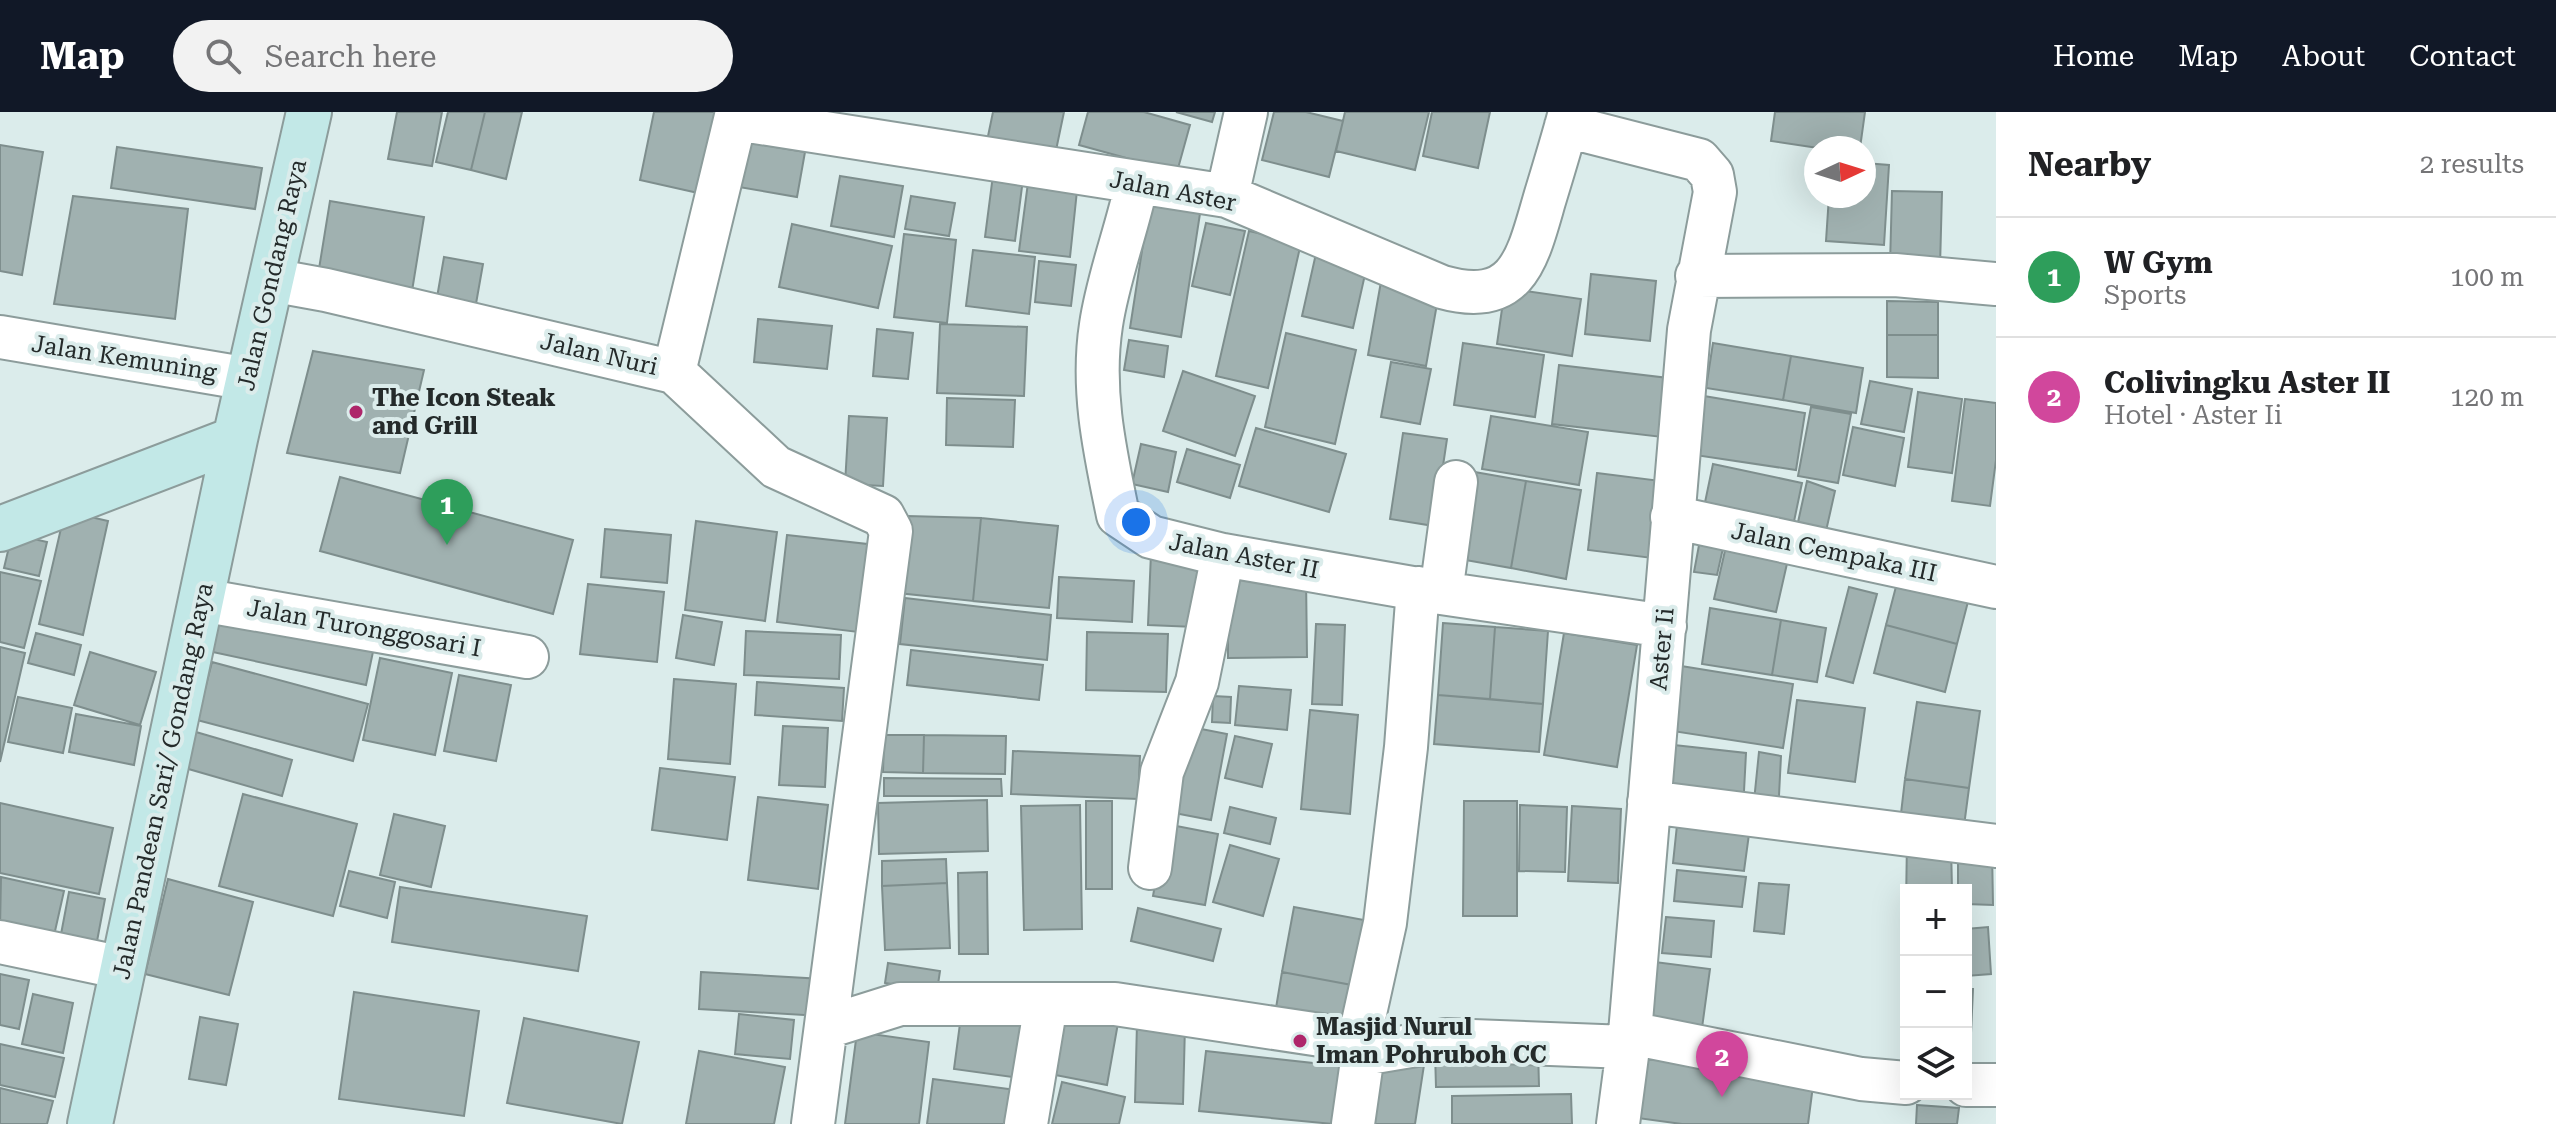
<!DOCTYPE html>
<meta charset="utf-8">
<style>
body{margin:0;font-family:"Roboto Serif",serif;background:#f2f2f2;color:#202124}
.controls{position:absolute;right:24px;bottom:24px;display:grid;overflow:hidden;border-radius:0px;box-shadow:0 8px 32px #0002}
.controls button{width:72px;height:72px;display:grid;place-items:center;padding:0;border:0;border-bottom:2px solid #e0e0e0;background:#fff;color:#202124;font:40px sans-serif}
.compass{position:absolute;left:1804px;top:24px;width:72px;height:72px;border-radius:50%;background:#fff;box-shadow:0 8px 32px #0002;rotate:86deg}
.you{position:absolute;left:1136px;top:410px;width:28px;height:28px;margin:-20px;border:6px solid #fff;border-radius:50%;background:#1a73e8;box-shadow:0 0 0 12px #1a73e833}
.badge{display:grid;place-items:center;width:52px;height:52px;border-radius:50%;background:#111827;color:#fff;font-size:26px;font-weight:700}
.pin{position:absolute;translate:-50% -66px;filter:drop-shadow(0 2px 4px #0008)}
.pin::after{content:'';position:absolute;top:42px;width:28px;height:24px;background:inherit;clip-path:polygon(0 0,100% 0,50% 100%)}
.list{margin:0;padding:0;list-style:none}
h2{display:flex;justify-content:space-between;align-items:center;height:104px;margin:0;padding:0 32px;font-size:34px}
h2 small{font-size:26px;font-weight:400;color:#757577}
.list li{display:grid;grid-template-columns:52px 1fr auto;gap:24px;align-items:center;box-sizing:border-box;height:120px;padding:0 32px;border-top:2px solid #e0e0e0}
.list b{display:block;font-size:30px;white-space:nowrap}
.list p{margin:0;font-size:26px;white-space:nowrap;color:#757577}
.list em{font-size:26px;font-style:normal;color:#757577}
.icon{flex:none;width:44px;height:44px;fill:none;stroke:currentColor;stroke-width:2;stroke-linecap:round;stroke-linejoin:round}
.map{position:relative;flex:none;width:1996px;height:1012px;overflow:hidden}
header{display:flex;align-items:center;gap:48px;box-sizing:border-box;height:112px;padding:0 40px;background:#111827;color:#fff}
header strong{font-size:38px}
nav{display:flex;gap:44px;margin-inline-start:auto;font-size:28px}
.search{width:560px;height:72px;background:#f2f2f2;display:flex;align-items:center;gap:20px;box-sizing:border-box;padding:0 28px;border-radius:44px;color:#757577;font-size:30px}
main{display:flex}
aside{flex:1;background:#fff}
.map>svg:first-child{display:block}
</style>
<header>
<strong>Map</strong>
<div class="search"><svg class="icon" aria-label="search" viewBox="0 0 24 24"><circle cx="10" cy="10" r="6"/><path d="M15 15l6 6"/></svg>Search here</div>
<nav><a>Home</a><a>Map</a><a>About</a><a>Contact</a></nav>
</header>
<main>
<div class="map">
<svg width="1996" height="1012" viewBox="0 0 1996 1012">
<rect width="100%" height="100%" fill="#dbeceb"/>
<path fill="#a0b1b0" stroke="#7e8e8d" stroke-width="2" d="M397 0H442L432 54 388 47Z
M448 0H485L471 58 436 50Z
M485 0H522L506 67 471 58Z
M654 0H724L707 83 640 68Z
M993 0H1064L1055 43 987 29Z
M1088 0H1144L1190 13 1177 60 1079 33Z
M1176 0H1215L1212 10Z
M1274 0H1306L1343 9 1329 65 1262 48Z
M1345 0H1429L1415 58 1336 39Z
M1432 0H1490L1478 56 1423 44Z
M1775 0H1865L1860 36H1818L1771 29Z
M740 29 805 40 797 85 733 74Z
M0 33 43 40 22 163 0 159Z
M117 35 262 56 255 97 111 76Z
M1864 51 1889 53 1884 133 1826 129 1829 84H1864Z
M993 63 1023 67 1015 129 985 125Z
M1029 63 1078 69 1070 145 1019 139Z
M840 64 903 74 894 125 831 114Z
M1892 79 1942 80 1940 155 1890 153Z
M73 84 188 97 175 207 54 192Z
M911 84 955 91 949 124 905 117Z
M1150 87 1201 95 1181 225 1130 216Z
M330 89 424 105 412 179 318 163Z
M1206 111 1245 119 1230 183 1192 174Z
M792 112 892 134 878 196 779 175Z
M1249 119 1301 131 1268 276 1216 264Z
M904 122 956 128 947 211 894 205Z
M1317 137 1368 149 1353 216 1302 204Z
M973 138 1035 145 1029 202 966 194Z
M444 145 483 152 474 203 435 197Z
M1039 149 1076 153 1071 194 1035 190Z
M1591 162 1656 169 1650 229 1585 222Z
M1382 164 1440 175 1426 254 1368 243Z
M1505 176 1581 187 1572 244 1497 232Z
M1887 189 1938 190V223H1887Z
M758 207 832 214 827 257 754 250Z
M940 212 1027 215 1024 284 937 281Z
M877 217 913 221 908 267 873 264Z
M1286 221 1356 238 1335 332 1265 315Z
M1887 223H1938V266L1887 265Z
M1129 228 1168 234 1164 265 1124 258Z
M1463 231 1544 243 1535 305 1454 293Z
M1713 231 1791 244 1783 288 1706 276Z
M313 239 424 258 400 361 287 341Z
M1791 244 1863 256 1856 301 1783 288Z
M1391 250 1431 257 1420 312 1381 305Z
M1559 253 1668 266 1662 325 1552 312Z
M1183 259 1255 284 1235 344 1163 319Z
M1870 269 1912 277 1904 320 1861 312Z
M1918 280 1962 287 1952 361 1908 355Z
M1704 284 1805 301 1796 358 1695 343Z
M947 286 1015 288 1013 335 946 333Z
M1965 287 1996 291V348L1990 394 1952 389Z
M1811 295 1851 302 1838 371 1798 364Z
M849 304 887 306 883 374 845 372Z
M1491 304 1588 320 1579 373 1482 357Z
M1853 315 1904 326 1895 374 1843 363Z
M1256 316 1346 342 1329 400 1239 374Z
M1403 321 1447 327 1434 414 1390 407Z
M1141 332 1176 340 1168 380 1132 372Z
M1187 337 1240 353 1230 386 1177 370Z
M1713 352 1802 371 1792 419 1703 400Z
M1469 359 1526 369 1511 456 1454 446Z
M1597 361 1661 369 1652 446 1588 438Z
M340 365 573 428 553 502 320 439Z
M1526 369 1581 378 1566 467 1511 456Z
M1807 369 1835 379 1824 428 1795 424Z
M65 399 108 409 83 523 39 512Z
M907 404 981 406 973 489 898 481Z
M981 406 1058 414 1049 496 973 489Z
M696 409 777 420 765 509 685 498Z
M605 417 671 423 667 471 601 465Z
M1702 417 1726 423 1717 463 1694 460Z
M1729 421 1791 434 1776 500 1714 487Z
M12 422 47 430 39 464 4 456Z
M787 423 885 434 874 522 777 510Z
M1151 441 1198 443 1195 515 1148 513Z
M0 460 41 469 24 536 0 530Z
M1899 463 1970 482 1957 532 1886 513Z
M1228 464H1306L1307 545 1228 546Z
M1059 465 1134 469 1132 510 1057 506Z
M588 472 664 480 657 550 580 542Z
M1849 475 1877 482 1853 571 1826 564Z
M905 486 1051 503 1047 548 900 532Z
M1710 496 1781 508 1772 563 1702 552Z
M216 500 374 535 366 573 208 539Z
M683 503 722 510 714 553 676 546Z
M1781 508 1826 516 1817 570 1772 563Z
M1443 511 1495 515 1490 587 1438 583Z
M1316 512 1345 513 1342 593 1312 592Z
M1886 513 1957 532 1945 580 1874 561Z
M1495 515 1548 519 1543 592 1490 587Z
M746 519 841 523 839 567 744 563Z
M1087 520 1168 522 1166 580 1086 578Z
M36 521 81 533 74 563 28 551Z
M1564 521 1637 533 1617 655 1544 643Z
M0 535 25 541 0 650Z
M911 538 1043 553 1039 588 907 573Z
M90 540 156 560 140 613 74 593Z
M380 546 452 561 435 643 363 628Z
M212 550 368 592 353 649 197 608Z
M1675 553 1793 572 1783 636 1666 618Z
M459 563 511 573 496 649 444 639Z
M674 567 736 572 730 652 668 647Z
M757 570 844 576 842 609 755 603Z
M1239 574 1291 578 1287 618 1235 613Z
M1438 583 1543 592 1539 640 1434 632Z
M1213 584 1231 585 1230 611 1212 610Z
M18 585 72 596 63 641 8 630Z
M1797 588 1865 596 1855 670 1788 661Z
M1917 590 1980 599 1969 676 1905 667Z
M1310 598 1358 603 1350 702 1301 697Z
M76 602 141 614 134 653 69 640Z
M783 614 828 616 825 675 779 673Z
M1186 614 1227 622 1211 708 1169 700Z
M196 620 292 648 282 684 185 656Z
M884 623H924L923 661 883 660Z
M924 623 1006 624 1005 662 923 661Z
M1235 624 1272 632 1262 675 1225 666Z
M1674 633 1746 641 1743 698 1670 686Z
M1013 639 1140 644 1138 687 1011 682Z
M1759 640 1781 644 1778 703 1753 699Z
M660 656 735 665 727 728 652 718Z
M884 666 1001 667 1002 684H884Z
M1905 667 1969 676 1962 729 1899 719Z
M243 682 357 712 333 804 219 774Z
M758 685 828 693 818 777 748 768Z
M987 688 988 739 879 742 878 691Z
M1086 689H1112V777H1086Z
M1464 689H1517V804H1463Z
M0 691 113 716 99 782 0 761Z
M1080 693 1082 817 1024 818 1021 694Z
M1520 693 1567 695 1565 760 1519 759Z
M1572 694 1621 697 1618 771 1568 769Z
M1230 695 1276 706 1270 732 1224 721Z
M394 702 445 714 431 775 380 763Z
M1166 712 1218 722 1205 793 1153 784Z
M1677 713 1749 722 1744 759 1673 751Z
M1907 727 1951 732 1952 778H1906V794Z
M1230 733 1279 747 1263 804 1213 790Z
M1958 733 1992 737 1993 793 1966 792V778H1958Z
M946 747 947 771 882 774V749Z
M1677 758 1746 765 1742 795 1674 789Z
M349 759 395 770 387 806 340 794Z
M987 760 988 842H959L958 761Z
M1 765 64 779 53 828 0 816Z
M168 767 253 790 229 883 145 862Z
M947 771 950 836 885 838 882 774Z
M1759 771 1789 773 1784 822 1754 819Z
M400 775 587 804 578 859 392 830Z
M69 780 105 787 94 845 58 838Z
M1294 795 1380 811 1368 876 1282 860Z
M1138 796 1221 817 1213 849 1131 829Z
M1666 805 1714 809 1711 845 1662 841Z
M1988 815 1991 862 1966 864V817Z
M1647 849 1710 857 1702 916 1640 908Z
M888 851 940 859 937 879 885 871Z
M701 860 823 867 821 904 699 897Z
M1282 860 1368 876 1360 924 1274 908Z
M0 862 29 868 19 917 0 913Z
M1966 877H1973L1970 943H1966Z
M354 880 479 899 464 1004 339 987Z
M33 882 73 891 63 941 22 932Z
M1057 900 1118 911 1107 973 1045 961Z
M739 902 794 908 790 947 735 942Z
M961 904 1028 913 1020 966 954 957Z
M200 905 238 912 226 973 189 967Z
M524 906 639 930 622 1012 507 991Z
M1137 911 1185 913 1183 992 1135 990Z
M857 920 929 930 919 1012H845Z
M0 932 64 946 55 985 0 973Z
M1538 937 1539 974 1436 975 1435 940Z
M699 939 785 955 774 1012H686Z
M1206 939 1340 954 1333 1012 1199 999Z
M1639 942 1814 966 1808 1012H1682L1630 1005Z
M1381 946 1424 953 1415 1012H1372Z
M933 967 1024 979 1020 1012H927Z
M1062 970 1125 985 1119 1012H1052Z
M0 976 53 989 47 1012H0Z
M1571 982 1572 1012H1452V984Z
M1917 993 1959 996 1957 1012H1916Z"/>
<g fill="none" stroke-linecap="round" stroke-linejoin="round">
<g stroke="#8c9c9b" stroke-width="46">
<path id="street" d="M736 7 1227 84 1442 175C1517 196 1527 148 1544 89 1553 59 1562 30 1570 0
M1566 14 1699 48 1712 63 1715 80 1689 218 1630 921 1618 1012
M1137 70C1127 118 1108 165 1101 213 1091 278 1105 340 1118 403L1151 425 1223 443 1441 481 1665 514
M1227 84 1246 0
M1697 164 1895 163 1996 172
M271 168 326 178 674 260 776 355 883 404 891 419 813 1012
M0 225 249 267
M674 260 737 0
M1672 405 1996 475
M1441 481 1456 370
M201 488 527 545
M1649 690 1996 734
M1150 756 1162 660 1197 570 1223 443
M0 830 123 856
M827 915 900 892H1115L1347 927 1358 933 1363 942 1353 1012
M1630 921 1861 967 1906 971
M1358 933 1385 811 1406 635 1418 476
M1363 942 1446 928 1627 935
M1966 973H1996
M1026 1012 1046 892"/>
</g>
<g stroke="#8c9c9b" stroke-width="48">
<path id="secondary" d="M0 417 235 327
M90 1012 235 327 309 0"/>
</g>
<use href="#street" stroke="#fff" stroke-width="42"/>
<use href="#secondary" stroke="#c2e8e7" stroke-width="44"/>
</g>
<g fill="#ae266a" stroke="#dbeceb" stroke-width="3">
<circle cx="356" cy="300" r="8"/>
<circle cx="1300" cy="929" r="8"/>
</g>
<g text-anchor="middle" stroke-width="8" stroke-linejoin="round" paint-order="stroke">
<g font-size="24" fill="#242a2a" stroke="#dbeceb">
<text transform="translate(1173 79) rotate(11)" y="8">Jalan Aster</text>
<text transform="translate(272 163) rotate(-77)" y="8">Jalan Gondang Raya</text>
<text transform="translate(599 242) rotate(13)" y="8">Jalan Nuri</text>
<text transform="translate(124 246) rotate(9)" y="8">Jalan Kemuning</text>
<text transform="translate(1834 440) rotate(12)" y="8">Jalan Cempaka III</text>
<text transform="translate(1244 444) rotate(11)" y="8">Jalan Aster II</text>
<text transform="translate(364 516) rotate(10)" y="8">Jalan Turonggosari I</text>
<text transform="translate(1662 537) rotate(-85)" y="8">Aster Ii</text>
<text transform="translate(163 669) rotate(-78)" y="8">Jalan Pandean Sari/ Gondang Raya</text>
</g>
<g font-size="24" font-weight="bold" fill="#242a2a" stroke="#dbeceb" text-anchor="start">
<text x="372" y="294">The Icon Steak<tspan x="372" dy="28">and Grill</tspan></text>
<text x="1316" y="923">Masjid Nurul<tspan x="1316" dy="28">Iman Pohruboh CC</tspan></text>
</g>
</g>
</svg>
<div class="controls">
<button>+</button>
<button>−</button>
<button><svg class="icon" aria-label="layers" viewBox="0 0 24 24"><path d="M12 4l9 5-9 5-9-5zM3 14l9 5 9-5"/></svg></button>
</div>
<svg class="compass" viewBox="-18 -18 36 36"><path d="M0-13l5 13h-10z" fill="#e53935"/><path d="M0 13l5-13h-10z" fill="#757577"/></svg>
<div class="you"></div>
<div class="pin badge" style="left:447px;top:433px;background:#2e9e5b">1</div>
<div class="pin badge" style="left:1722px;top:985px;background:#d1479c">2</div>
</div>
<aside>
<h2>Nearby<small>2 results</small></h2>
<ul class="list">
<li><span class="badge" style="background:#2e9e5b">1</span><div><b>W Gym</b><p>Sports</p></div><em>100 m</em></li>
<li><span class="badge" style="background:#d1479c">2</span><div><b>Colivingku Aster II</b><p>Hotel · Aster Ii</p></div><em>120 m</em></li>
</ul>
</aside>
</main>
